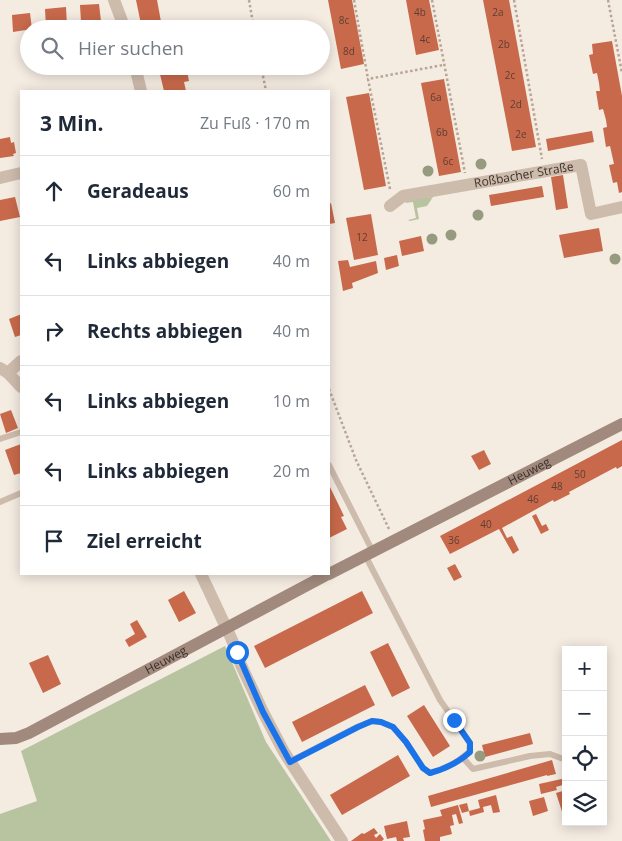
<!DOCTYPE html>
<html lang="de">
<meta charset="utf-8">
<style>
body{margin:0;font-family:"Open Sans",sans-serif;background:#f6f6f7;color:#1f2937}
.controls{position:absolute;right:15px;bottom:15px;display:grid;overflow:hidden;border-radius:0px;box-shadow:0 2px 12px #0003}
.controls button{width:45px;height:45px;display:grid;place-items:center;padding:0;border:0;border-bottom:1px solid #e0e1e3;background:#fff;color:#1f2937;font:25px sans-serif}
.stop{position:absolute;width:15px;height:15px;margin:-11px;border:4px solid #1a73e8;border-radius:50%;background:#fff}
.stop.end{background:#1a73e8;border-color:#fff;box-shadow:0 1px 5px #0008}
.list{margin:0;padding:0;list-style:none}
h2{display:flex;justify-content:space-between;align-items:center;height:65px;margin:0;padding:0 20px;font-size:21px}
h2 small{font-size:16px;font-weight:400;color:#747a83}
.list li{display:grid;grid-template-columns:32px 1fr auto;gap:15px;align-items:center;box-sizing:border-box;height:70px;padding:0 20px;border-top:1px solid #e0e1e3}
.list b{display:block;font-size:19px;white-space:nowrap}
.list em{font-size:16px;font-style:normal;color:#747a83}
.icon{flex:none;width:28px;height:28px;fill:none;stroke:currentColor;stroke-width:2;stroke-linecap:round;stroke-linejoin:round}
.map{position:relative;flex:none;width:622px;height:841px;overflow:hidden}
.search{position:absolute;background:#fff;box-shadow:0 2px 12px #0003;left:20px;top:20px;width:310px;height:55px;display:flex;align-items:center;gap:12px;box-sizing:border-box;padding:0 18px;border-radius:28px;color:#747a83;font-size:19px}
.panel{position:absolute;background:#fff;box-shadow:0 2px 12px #0003;left:20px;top:90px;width:310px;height:485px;border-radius:0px}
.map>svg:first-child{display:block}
</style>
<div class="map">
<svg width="622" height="841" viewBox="0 0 622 841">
<rect width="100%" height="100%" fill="#f4ebe1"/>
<path fill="#b8c4a0" d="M433 197 427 206 417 208 419 219 410 221 408 220 416 218 413 202 405 203 407 200Z
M225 646 266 742 331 841H0V814L37 801 21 751Z"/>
<path fill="#c8694b" d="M136 0H157L162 27 142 29Z
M328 0H352L364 64 341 69Z
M406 0H429L439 50 416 55Z
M483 0H509L536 147 512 151Z
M99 4 101 21 81 22 80 5Z
M66 7 67 26 46 27 45 9Z
M30 13 32 29 13 32 12 15Z
M612 41 622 96V192L619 193 617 182 613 183 609 165 614 164 610 146 606 147 603 128 607 127 606 120 603 109 599 110 596 91H600L599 83 597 73 593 74 589 55 593 54 592 44Z
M158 66H186L189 81 184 82 186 91H164Z
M444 79 461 172 439 176 421 83Z
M369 93 386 186 364 190 346 97Z
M592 131 594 142 548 151 546 139Z
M10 137 11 143 14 142 16 153 13 154 14 156 0 158V139Z
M563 175 568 208 556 210 551 177Z
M542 186 544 197 491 206 489 195Z
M15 197 20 217 0 221V200Z
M331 203 335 223 329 224V204Z
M371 214 378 255 354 260 346 218Z
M599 228 603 251 564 258 559 235Z
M421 236 424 251 402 256 399 241Z
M397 255 399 266 386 270 384 258Z
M348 260 350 267 376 261 378 273 352 283 353 288 343 291 338 261Z
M19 315H21V335L15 337 9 319Z
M11 410 18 428 6 433 0 414Z
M622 440V466L617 469 616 467 569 492 570 494 554 502 553 500 502 528 507 538 512 536 519 550 513 554 499 529 450 554 440 536Z
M21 444V473L14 475 5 450Z
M484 450 491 464 479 470 471 456Z
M329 485 344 516 341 517 347 529 329 538Z
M536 514 542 526 546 524 549 530 541 534 532 516Z
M455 564 462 577 454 581 447 568Z
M184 591 196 613 179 622 168 600Z
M362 591 373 613 265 668 254 646Z
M137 620 147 637 129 647 125 640 135 634 130 624Z
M388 643 410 688 392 697 370 652Z
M48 655 61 684 43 693 29 663Z
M365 685 375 705 302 742 292 722Z
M424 705 450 746 433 757 407 716Z
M530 733 533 744 485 757 482 745Z
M398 755 410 776 342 815 330 795Z
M552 760 556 774 547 776V775L431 807 428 796Z
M566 778V784L556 787 557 790 541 794 539 784Z
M566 790V821H565L556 793Z
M496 795 500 812 493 813 491 805 483 807 484 812 470 816 469 811 480 808 478 800Z
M544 797 548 811 533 816 529 801Z
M467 803 469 811 462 813 459 805Z
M458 805 463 823 459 824 456 814 452 815 454 825 450 826 452 834 440 837V841H425L423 830 425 829 423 820 442 816 440 810Z
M407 821 410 837 403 838 404 841H397L396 837 387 839 384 826Z
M374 828 378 833 374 835 376 838 380 834 384 839 382 841H351L362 833 364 834Z"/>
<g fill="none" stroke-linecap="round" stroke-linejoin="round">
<path stroke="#b9a596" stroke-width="2.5" stroke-dasharray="2.5 2.5" stroke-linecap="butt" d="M249 0 254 29
M354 0 368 79
M432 0 465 173
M514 0 542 159
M608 0 622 73
M261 66 266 91
M390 189 368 79 443 65
M329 389 356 460 389 529"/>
<path stroke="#cdbbac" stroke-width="6" d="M0 439 21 432
M329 465 372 550
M0 502 21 493
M463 758 473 769 530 756 550 754 566 760
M289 762 357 727 372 721 381 722 393 727 406 742 423 768 430 773C445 769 458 762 469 752L470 743 440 700 365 555"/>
<g stroke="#cdbbac" stroke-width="12">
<path d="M114 0 125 29"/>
<path d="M135 66 141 91"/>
<path d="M0 178 21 173"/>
<path id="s1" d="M390 206 403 196 581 165 591 214 622 207"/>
<path d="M0 368 8 373 21 387"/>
<path d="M8 373 21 361"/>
<path d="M201 574 232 640 241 665 263 712 284 752 342 841"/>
</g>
<g stroke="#a18a7d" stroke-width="12">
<path id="s2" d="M329 574 622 424"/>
<path id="s3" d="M0 739 16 738 29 733 328 574"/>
</g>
</g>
<g fill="#969b7f">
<circle cx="481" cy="164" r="5.5"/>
<circle cx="428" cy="171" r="5.5"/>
<circle cx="478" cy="215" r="5.5"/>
<circle cx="451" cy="235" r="5.5"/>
<circle cx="432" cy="239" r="5.5"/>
<circle cx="615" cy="259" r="5.5"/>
<circle cx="480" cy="756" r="5.5"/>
</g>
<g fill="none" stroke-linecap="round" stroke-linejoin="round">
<path stroke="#1a73e8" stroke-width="6" d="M237 652 263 712 290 762 358 727 372 721 381 722 393 727 406 742 423 768 430 773C445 769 458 763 470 752V743L454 720"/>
</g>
<g text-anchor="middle" stroke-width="4" stroke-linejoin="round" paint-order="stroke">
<g font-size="10" fill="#5e3e33">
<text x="420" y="16">4b</text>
<text x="498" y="16">2a</text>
<text x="344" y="24">8c</text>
<text x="425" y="43">4c</text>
<text x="504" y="48">2b</text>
<text x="349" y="55">8d</text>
<text x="510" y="79">2c</text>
<text x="436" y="101">6a</text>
<text x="516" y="108">2d</text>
<text x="442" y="136">6b</text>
<text x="521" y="138">2e</text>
<text x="448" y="165">6c</text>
<text x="362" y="241">12</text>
<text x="580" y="478">50</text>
<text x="557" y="490">48</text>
<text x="533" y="503">46</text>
<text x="486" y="528">40</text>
<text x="454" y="544">36</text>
</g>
<g font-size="12" fill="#3b302b" stroke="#fbf5ee">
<text dy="4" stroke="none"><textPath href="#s1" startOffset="139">Roßbacher Straße</textPath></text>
<text dy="4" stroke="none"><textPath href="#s2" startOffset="225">Heuweg</textPath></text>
<text dy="4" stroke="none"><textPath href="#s3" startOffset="185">Heuweg</textPath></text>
</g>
</g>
</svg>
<div class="controls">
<button>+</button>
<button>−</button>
<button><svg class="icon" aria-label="locate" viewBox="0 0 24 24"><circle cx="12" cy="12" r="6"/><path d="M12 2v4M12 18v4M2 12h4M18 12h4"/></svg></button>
<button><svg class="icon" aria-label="layers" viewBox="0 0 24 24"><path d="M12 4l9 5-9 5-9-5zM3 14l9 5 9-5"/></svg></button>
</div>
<div class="stop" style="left:237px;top:652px"></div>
<div class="stop end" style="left:454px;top:720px"></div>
<div class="search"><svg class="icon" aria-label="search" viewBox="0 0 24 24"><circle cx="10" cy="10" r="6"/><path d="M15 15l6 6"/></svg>Hier suchen</div>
<section class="panel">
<h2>3 Min.<small>Zu Fuß · 170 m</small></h2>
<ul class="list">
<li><svg class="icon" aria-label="ahead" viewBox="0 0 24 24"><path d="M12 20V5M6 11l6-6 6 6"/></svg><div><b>Geradeaus</b></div><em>60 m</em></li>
<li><svg class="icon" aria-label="left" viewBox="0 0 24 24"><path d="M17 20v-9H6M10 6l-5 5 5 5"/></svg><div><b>Links abbiegen</b></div><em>40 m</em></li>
<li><svg class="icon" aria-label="right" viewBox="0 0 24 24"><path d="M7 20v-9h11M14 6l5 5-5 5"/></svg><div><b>Rechts abbiegen</b></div><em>40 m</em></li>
<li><svg class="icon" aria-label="left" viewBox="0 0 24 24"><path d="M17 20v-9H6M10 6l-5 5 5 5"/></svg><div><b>Links abbiegen</b></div><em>10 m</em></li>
<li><svg class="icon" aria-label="left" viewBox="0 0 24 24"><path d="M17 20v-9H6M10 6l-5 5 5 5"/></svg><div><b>Links abbiegen</b></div><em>20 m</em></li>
<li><svg class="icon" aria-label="arrive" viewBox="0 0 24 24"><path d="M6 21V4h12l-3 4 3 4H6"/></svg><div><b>Ziel erreicht</b></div></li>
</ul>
</section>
</div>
